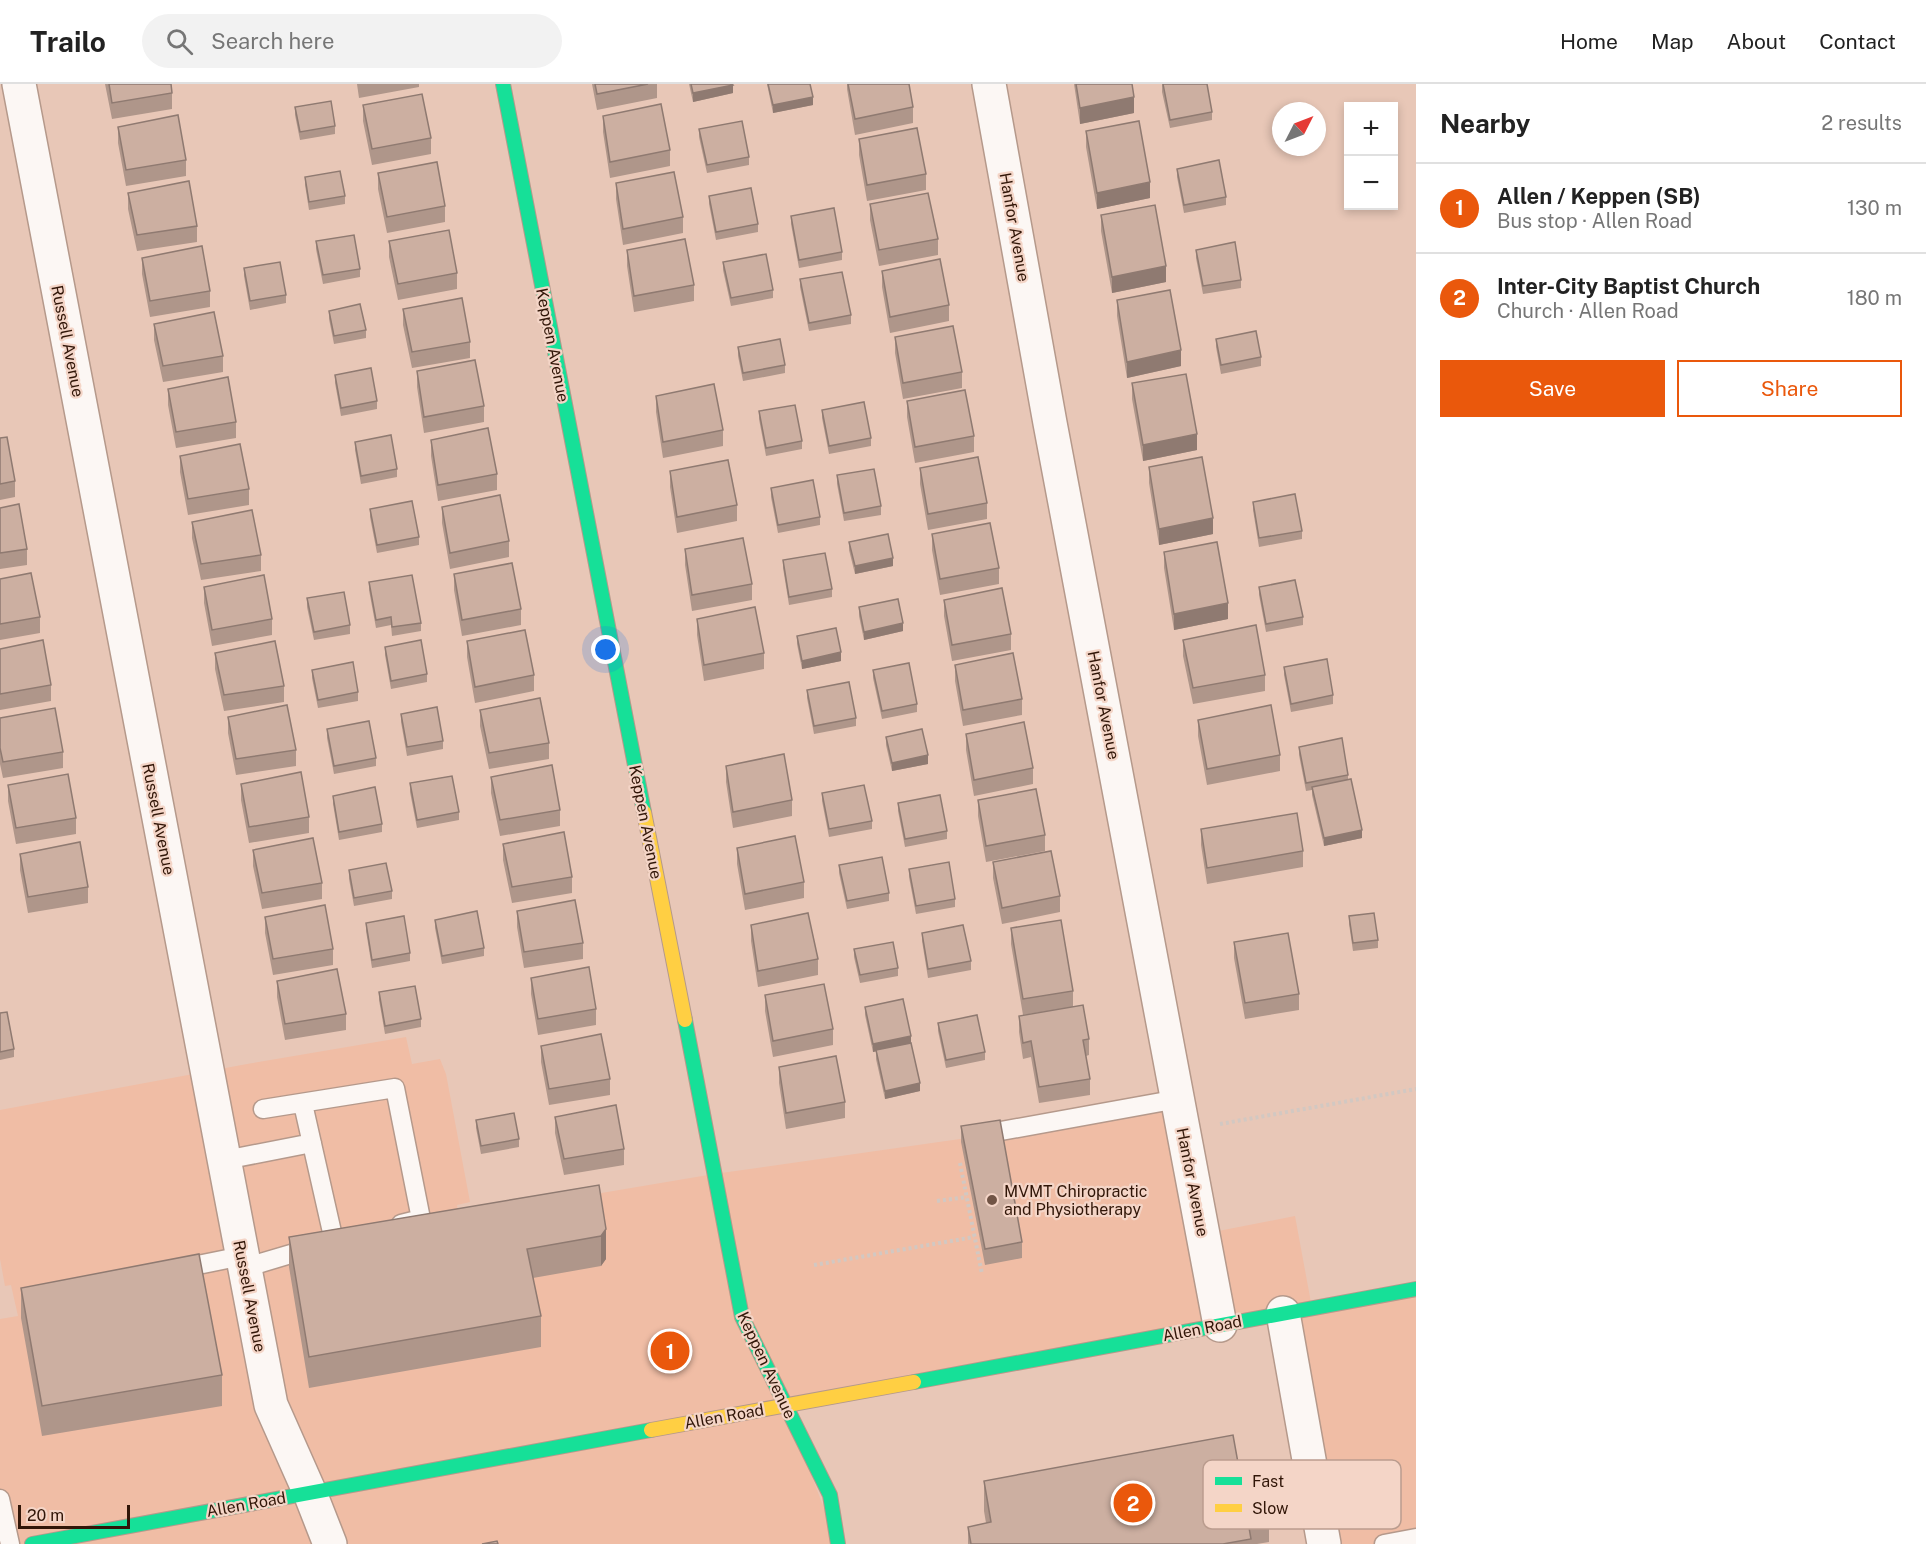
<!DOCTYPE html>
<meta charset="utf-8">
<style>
body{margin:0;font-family:"Public Sans",sans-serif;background:#f2f2f2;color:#222}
.controls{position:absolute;right:18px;top:18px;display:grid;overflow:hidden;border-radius:0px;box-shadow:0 3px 9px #0003}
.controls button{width:54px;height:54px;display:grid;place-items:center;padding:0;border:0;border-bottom:2px solid #e0e0e0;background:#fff;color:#222;font:30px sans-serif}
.compass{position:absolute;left:1272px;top:18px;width:54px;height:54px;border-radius:50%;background:#fff;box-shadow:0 3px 9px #0003;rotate:48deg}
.scale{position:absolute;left:18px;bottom:15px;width:112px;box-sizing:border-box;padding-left:6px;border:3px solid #311608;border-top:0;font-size:16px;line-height:21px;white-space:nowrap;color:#311608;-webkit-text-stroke:4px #f4d5c7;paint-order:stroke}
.you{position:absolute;left:606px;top:566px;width:21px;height:21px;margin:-15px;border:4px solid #fff;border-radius:50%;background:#1a73e8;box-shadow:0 0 0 9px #1a73e833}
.badge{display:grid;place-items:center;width:39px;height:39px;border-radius:50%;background:#ea580c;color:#fff;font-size:20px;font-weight:700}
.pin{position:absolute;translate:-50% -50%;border:3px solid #fff;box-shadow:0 2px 6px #0006}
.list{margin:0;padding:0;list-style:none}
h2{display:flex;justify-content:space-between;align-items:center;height:78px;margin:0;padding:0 24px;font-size:26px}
h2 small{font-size:20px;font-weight:400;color:#767676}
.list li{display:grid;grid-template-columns:39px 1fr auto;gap:18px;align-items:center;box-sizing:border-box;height:90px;padding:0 24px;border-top:2px solid #e0e0e0}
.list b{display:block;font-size:22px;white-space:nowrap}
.list p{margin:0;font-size:20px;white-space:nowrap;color:#767676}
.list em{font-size:20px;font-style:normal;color:#767676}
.actions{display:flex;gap:12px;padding:18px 24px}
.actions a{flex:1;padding:14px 0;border:2px solid #ea580c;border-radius:0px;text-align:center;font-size:21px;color:#ea580c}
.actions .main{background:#ea580c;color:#fff}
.icon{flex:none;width:33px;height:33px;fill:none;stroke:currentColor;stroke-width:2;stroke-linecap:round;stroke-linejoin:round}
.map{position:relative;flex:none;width:1416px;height:1460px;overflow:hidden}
header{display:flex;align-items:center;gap:36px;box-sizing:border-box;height:84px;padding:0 30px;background:#fff;border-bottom:2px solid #e0e0e0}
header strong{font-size:28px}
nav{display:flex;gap:33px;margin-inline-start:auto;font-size:21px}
.search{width:420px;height:54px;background:#f2f2f2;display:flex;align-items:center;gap:15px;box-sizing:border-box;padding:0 21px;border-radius:33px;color:#767676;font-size:22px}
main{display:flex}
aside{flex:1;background:#fff}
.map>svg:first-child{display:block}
</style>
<header>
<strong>Trailo</strong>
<div class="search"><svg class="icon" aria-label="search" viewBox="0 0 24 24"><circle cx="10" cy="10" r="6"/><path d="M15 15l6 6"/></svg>Search here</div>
<nav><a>Home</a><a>Map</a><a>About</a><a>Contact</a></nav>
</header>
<main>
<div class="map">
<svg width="1416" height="1460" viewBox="0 0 1416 1460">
<rect width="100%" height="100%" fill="#e8c7b7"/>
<path fill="#f0bda5" d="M406 953 412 980 440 975 446 990 470 1118 457 1121 459 1133 714 1090 967 1054 1178 1015 1203 1150 1295 1132 1312 1224 1416 1205V1454L1384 1460H1324L1283 1229 784 1321 838 1460H0V1235L18 1232 11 1201 5 1202 0 1175V1026L247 980Z"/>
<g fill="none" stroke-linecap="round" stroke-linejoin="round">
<g stroke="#b5998b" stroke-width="21">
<path id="lane" d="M303 1020 334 1157
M263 1025 395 1004 421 1135 401 1140
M979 1051 1178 1015
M225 1076 312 1059
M244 1184 311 1164
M178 1185 242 1172
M0 1415 10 1460
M1384 1460 1416 1454"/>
</g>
<g stroke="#b5998b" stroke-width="36">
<path id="street" d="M19 0 271 1321 310 1409 330 1460
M989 0 1050 339 1220 1241
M1283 1229 1324 1460"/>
</g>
<g stroke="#b5998b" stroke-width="16">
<path id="fast" d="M503 0 644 728
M685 936 742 1233 830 1411 838 1460
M914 1298 1416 1205
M32 1460 651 1346"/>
</g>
<g stroke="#b5998b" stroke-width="16">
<path id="slow" d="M644 728 685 936
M651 1346 914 1298"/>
</g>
<path stroke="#d2c8c2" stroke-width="4" stroke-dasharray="3 3" stroke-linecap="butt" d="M1220 1040 1416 1005
M960 1079 982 1190
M937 1117 967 1113
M814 1181 974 1153"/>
<use href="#lane" stroke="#fcf7f4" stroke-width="18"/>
<use href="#street" stroke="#fcf7f4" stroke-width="33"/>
<use href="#fast" stroke="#16e098" stroke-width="14"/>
<use href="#slow" stroke="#ffcf43" stroke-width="14"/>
</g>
<path fill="#af968a" d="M105 0H171L172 9V25L112 35Z
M357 0H419V3L359 14Z
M592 0H657V14L597 26Z
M689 0H732L733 9 693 18Z
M767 0H810L813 21 773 29Z
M847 0H909L913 23V39L855 51 847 5Z
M1074 0H1132L1134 29 1080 40Z
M1162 0 1212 28V36L1170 44 1162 8Z
M363 21 431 54V70L372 81 363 37Z
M295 23 335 42V50L300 56 295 31Z
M603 32 670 66V82L610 94 603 48Z
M118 43 186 76V92L126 102 118 59Z
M699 45 749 73V81L707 89 699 53Z
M1086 47 1150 114 1097 125 1086 63Z
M859 55 926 90V106L867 117 859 71Z
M1177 85 1226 113V121L1184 129 1177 93Z
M378 89 445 122V138L387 149 378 105Z
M305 93 345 112V120L309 126 305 101Z
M616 99 683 133V149L623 161 616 115Z
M128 109 197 142V158L137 167 128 125Z
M709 112 758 140V148L716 156 709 120Z
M870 120 938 155V171L879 182 870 136Z
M1101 131 1166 198 1112 209 1101 147Z
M791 132 842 168V176L799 184 791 140Z
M316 157 360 185V193L323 200 316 165Z
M389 157 457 189V205L398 216 389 173Z
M627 166 694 201V217L634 228 627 182Z
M1196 166 1241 196V204L1203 210 1196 174Z
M142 174 210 207V223L150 233 142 190Z
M723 178 773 206V214L731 222 723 186Z
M244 184 286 211V219L250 226 244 192Z
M882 187 949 221V237L890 249 882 203Z
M800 195 851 231V240L809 247 800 203Z
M1117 216 1181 282 1127 294 1117 232Z
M403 225 470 258V274L412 284 403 241Z
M329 227 366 246V254L334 260 329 235Z
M154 240 223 272V288L163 298 154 256Z
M895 253 962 288V304L903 315 895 269Z
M1216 255 1261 273V282L1221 290 1216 263Z
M738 263 785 281V289L743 297 738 272Z
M417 287 484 322V338L424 349 417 303Z
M335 291 377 317V325L341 332 335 299Z
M1132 299 1197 366 1143 377 1132 315Z
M168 305 236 338V354L176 364 168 321Z
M656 312 723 346V362L663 374 656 328Z
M907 317 974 352V368L915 379 907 333Z
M822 326 871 354V362L829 370 822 334Z
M759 327 802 357V365L766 372 759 335Z
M0 354 15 397V413L0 416Z
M431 356 497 390V406L438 417 431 372Z
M355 358 397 385V393L361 400 355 366Z
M180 372 249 405V421L188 431 180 388Z
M1149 383 1213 450 1159 461 1149 399Z
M920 384 987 419V435L928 446 920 400Z
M670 387 737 421V437L677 449 670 403Z
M837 391 881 422V431L844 437 837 400Z
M771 404 820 433V441L778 449 771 413Z
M1253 418 1302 447V455L1259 463 1253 426Z
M442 423 509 457V473L450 485 442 439Z
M0 424 27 465V481L0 485Z
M370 425 419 453V461L377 469 370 433Z
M192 438 261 471V487L201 496 192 454Z
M932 450 999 484V500L940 511 932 466Z
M849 458 893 482 855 490 849 466Z
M685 465 752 500V516L692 527 685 481Z
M1164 468 1228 535 1174 546 1164 484Z
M783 476 832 505V513L789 521 783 484Z
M454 490 521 525V541L462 552 454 506Z
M0 495 40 533V549L0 556Z
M369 498 421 539V547L392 552 391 541 376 544 369 506Z
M204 503 272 535V551L212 562 204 519Z
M1259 503 1303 533V541L1266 548 1259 511Z
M307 514 350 541V550L314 556 307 523Z
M944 516 1011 550V566L952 577 944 532Z
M859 523 903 547 864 556 859 532Z
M697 535 764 569V585L704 597 697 551Z
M797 552 841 577 802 585 797 560Z
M1183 556 1265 591V607L1193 620 1183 572Z
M467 557 534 591V607L475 619 467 573Z
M385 563 427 590V598L391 605 385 571Z
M0 565 51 601V617L0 626Z
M215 569 284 602V618L224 627 215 585Z
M955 581 1022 615V631L963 642 955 597Z
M1284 583 1333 611V620L1291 628 1284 591Z
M312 586 358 608V617L318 624 312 594Z
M873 586 917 620V628L882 635 873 594Z
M807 606 856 634V642L814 650 807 614Z
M480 626 549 659V675L489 685 480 642Z
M401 630 443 657V665L407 672 401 638Z
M228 633 296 666V682L236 691 228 649Z
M0 634 63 668V684L3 694 0 680Z
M1198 636 1280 671V687L1207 701 1198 652Z
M327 645 376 674V682L334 690 327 654Z
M966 650 1033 684V700L974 712 966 666Z
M886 653 928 680 892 687 886 661Z
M1299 663 1348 691V696L1362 754 1324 762 1312 711V706L1306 707 1299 671Z
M726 682 792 716V732L733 744 726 698Z
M491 693 560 726V742L500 752 491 709Z
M410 699 459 728V736L417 744 410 708Z
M241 700 309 733V749L249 759 241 716Z
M8 701 76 734V750L16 760 8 717Z
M822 709 872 737V745L829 753 822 717Z
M333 712 382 740V748L339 756 333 720Z
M978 716 1045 751V767L986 778 978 732Z
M898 719 947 747V755L905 763 898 727Z
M1201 745 1303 767V783L1207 800 1201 761Z
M503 760 572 793V809L512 819 503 776Z
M737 764 804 798V814L745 826 737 780Z
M253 766 322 799V815L262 825 253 782Z
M20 770 88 803V819L28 829 20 786Z
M993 778 1060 812V828L1002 840 993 794Z
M839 781 889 809V817L847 825 839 789Z
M909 785 955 815V823L916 830 909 793Z
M349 786 392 807V815L354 822 349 795Z
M517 827 583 859V875L524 884 517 843Z
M1349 832 1378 856V864L1353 867 1349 840Z
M265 833 333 865V881L273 891 265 849Z
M435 836 484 864V872L442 880 435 844Z
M366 839 410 869V877L372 884 366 847Z
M751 841 818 875V891L758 903 751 857Z
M1011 844 1073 907V923L1023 931 1011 860Z
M922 849 971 877V886L928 894 922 857Z
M1234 858 1299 910V926L1245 935 1234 874Z
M854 865 898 884V892L860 899 854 873Z
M531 894 596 925V941L538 951 531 910Z
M277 897 346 930V946L285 956 277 913Z
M379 908 421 935V943L385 950 379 916Z
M765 911 833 945V961L773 973 765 927Z
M865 923 911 952V959L920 1007 885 1015 876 975V967L873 968 865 931Z
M0 929 14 965V973L0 976Z
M1019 932 1089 955V971L1086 972 1090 995V1011L1039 1019 1031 973 1023 975 1019 948Z
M938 939 985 968V976L946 984 938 947Z
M541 962 610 995V1011L549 1021 541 978Z
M779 983 845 1018V1034L786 1045 779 999Z
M555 1033 624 1065V1081L564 1091 555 1049Z
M476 1036 519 1055V1063L481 1070 476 1044Z
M961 1042 1022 1158V1174L985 1181 961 1058Z
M599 1101 606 1175 601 1182 533 1194 541 1232V1263L309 1304 289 1183V1153Z
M21 1204 222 1291V1322L42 1352 21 1234Z
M1240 1390 1269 1428V1458L1257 1460H968V1443L986 1439 984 1427V1397Z"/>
<path fill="#8f7a71" d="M733 1V9L693 18V9Z
M813 13V21L773 29V21Z
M1134 13V29L1080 40V24Z
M1150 98V114L1097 125V109Z
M1166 182V198L1112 209V193Z
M1181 266V282L1127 294V278Z
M1197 350V366L1143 377V361Z
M1213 434V450L1159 461V445Z
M893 474V482L855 490V482Z
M1228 519V535L1174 546V530Z
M903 539V547L864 556V548Z
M841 568V577L802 585V577Z
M928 671V680L892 687V679Z
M1362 746V754L1324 762V754Z
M911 952V960L873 968V960Z
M920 999V1007L885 1015V1007Z
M606 1145V1175L601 1182V1152Z"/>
<path fill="#ccafa1" stroke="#8f7a71" stroke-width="1.5" d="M109 0H171L172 9 112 19Z
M595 0H648L597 10Z
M691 0H732L733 1 693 9Z
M768 0H810L813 13 773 21Z
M848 0H909L913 23 855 35Z
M1076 0H1132L1134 13 1080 24Z
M1163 0H1207L1212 28 1170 36Z
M422 10 431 54 372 65 363 21Z
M331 17 335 42 300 48 295 23Z
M661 20 670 66 610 78 603 32Z
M178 31 186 76 126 86 118 43Z
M742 37 749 73 707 81 699 45Z
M1139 37 1150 98 1097 109 1086 47Z
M917 44 926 90 867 101 859 55Z
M1219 76 1226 113 1184 121 1177 85Z
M437 78 445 122 387 133 378 89Z
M340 87 345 112 309 118 305 93Z
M674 88 683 133 623 145 616 99Z
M189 97 197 142 137 151 128 109Z
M751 104 758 140 716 148 709 112Z
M928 109 938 155 879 166 870 120Z
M1155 121 1166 182 1112 193 1101 131Z
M834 124 842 168 799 176 791 132Z
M449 146 457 189 398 200 389 157Z
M354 151 360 185 323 191 316 157Z
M685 155 694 201 634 212 627 166Z
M1235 158 1241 196 1203 202 1196 166Z
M202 162 210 207 150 217 142 174Z
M766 170 773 206 731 214 723 178Z
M940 175 949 221 890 233 882 187Z
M280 178 286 211 250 217 244 184Z
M842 188 851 231 809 239 800 195Z
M1170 206 1181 266 1127 278 1117 216Z
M462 214 470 258 412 268 403 225Z
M360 220 366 246 334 252 329 227Z
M214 228 223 272 163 282 154 240Z
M953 242 962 288 903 299 895 253Z
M1256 247 1261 273 1221 281 1216 255Z
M780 255 785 281 743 289 738 263Z
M475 276 484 322 424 333 417 287Z
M371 284 377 317 341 324 335 291Z
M1186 290 1197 350 1143 361 1132 299Z
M228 293 236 338 176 348 168 305Z
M714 300 723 346 663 358 656 312Z
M965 306 974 352 915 363 907 317Z
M864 318 871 354 829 362 822 326Z
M795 321 802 357 766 364 759 327Z
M488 344 497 390 438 401 431 356Z
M391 351 397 385 361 392 355 358Z
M7 353 15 397 0 400V354Z
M240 360 249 405 188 415 180 372Z
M978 373 987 419 928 430 920 384Z
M1202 373 1213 434 1159 445 1149 383Z
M728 376 737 421 677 433 670 387Z
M874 385 881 422 844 429 837 391Z
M813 396 820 433 778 441 771 404Z
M1295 410 1302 447 1259 454 1253 418Z
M500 411 509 457 450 469 442 423Z
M412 417 419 453 377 461 370 425Z
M19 420 27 465 0 469V424Z
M252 426 261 471 201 480 192 438Z
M990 439 999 484 940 495 932 450Z
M888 450 893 474 855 482 849 458Z
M743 454 752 500 692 511 685 465Z
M1217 458 1228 519 1174 530 1164 468Z
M825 469 832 505 789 513 783 476Z
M512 479 521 525 462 536 454 490Z
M31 489 40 533 0 540V495Z
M264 491 272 535 212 546 204 503Z
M412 491 421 539 392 543 391 533 376 536 369 498Z
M1295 496 1303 533 1266 540 1259 503Z
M1002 504 1011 550 952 561 944 516Z
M344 508 350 541 314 548 307 514Z
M898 515 903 539 864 548 859 523Z
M755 523 764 569 704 581 697 535Z
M1256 541 1265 591 1193 604 1183 556Z
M836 544 841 568 802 577 797 552Z
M525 546 534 591 475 603 467 557Z
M43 556 51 601 0 610V565Z
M421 556 427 590 391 597 385 563Z
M275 557 284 602 224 611 215 569Z
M1013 569 1022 615 963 626 955 581Z
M1327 575 1333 611 1291 620 1284 583Z
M353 578 358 608 318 616 312 586Z
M909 579 917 620 882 627 873 586Z
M849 598 856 634 814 642 807 606Z
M540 614 549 659 489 669 480 626Z
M287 621 296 666 236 675 228 633Z
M1271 621 1280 671 1207 685 1198 636Z
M437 623 443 657 407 663 401 630Z
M55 624 63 668 3 678 0 664V634Z
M369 637 376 674 334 682 327 645Z
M1024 638 1033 684 974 696 966 650Z
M922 645 928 671 892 679 886 653Z
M1342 654 1348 691 1306 699 1299 663Z
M784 670 792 716 733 728 726 682Z
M552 681 560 726 500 736 491 693Z
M301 688 309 733 249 743 241 700Z
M68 690 76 734 16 744 8 701Z
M452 692 459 728 417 736 410 699Z
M1351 695 1362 746 1324 754 1312 703Z
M864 701 872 737 829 745 822 709Z
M375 703 382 740 339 748 333 712Z
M1036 705 1045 751 986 762 978 716Z
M940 711 947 747 905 755 898 719Z
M1297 729 1303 767 1207 784 1201 745Z
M564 748 572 793 512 803 503 760Z
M795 752 804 798 745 810 737 764Z
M313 754 322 799 262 809 253 766Z
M80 758 88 803 28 813 20 770Z
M1051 767 1060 812 1002 824 993 778Z
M882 773 889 809 847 817 839 781Z
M949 778 955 815 916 822 909 785Z
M386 779 392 807 354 814 349 786Z
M575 816 583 859 524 868 517 827Z
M325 821 333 865 273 875 265 833Z
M477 827 484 864 442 872 435 836Z
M808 829 818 875 758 887 751 841Z
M1374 829 1378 856 1353 859 1349 832Z
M404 832 410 869 372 876 366 839Z
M1061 836 1073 907 1023 915 1011 844Z
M963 841 971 877 928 885 922 849Z
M1288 849 1299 910 1245 919 1234 858Z
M893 858 898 884 860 891 854 865Z
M589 883 596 925 538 935 531 894Z
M337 885 346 930 285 940 277 897Z
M824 900 833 945 773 957 765 911Z
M415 902 421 935 385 942 379 908Z
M903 915 911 952 873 960 865 923Z
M1083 921 1089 955 1083 956 1090 995 1039 1003 1031 957 1023 959 1019 932Z
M7 928 14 965 0 968V929Z
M977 931 985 968 946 976 938 939Z
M601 950 610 995 549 1005 541 962Z
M911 959 920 999 885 1007 876 966Z
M836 972 845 1018 786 1029 779 983Z
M616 1021 624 1065 564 1075 555 1033Z
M514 1029 519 1055 481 1062 476 1036Z
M1000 1036 1022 1158 985 1165 961 1042Z
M599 1101 606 1145 601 1152 527 1165 541 1232 309 1273 289 1153Z
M199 1170 222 1291 42 1322 21 1204Z
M1233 1351 1240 1390 1261 1387 1269 1428 1247 1432 1251 1455 1223 1460H971L968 1443 991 1438 984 1397Z
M497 1457 498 1460H482Z"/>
<circle fill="#715445" stroke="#f4d5c7" stroke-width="2" cx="992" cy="1116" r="6"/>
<g text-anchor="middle" stroke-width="4.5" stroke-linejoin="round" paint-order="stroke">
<g font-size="16" fill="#311608" stroke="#f4d5c7">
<text transform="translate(1015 143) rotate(80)" y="6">Hanfor Avenue</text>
<text transform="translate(68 257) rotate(79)" y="6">Russell Avenue</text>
<text transform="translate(553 261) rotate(79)" y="6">Keppen Avenue</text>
<text transform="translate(1104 621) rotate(79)" y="6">Hanfor Avenue</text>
<text transform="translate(159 735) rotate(79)" y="6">Russell Avenue</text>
<text transform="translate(646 738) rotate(79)" y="6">Keppen Avenue</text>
<text transform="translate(1193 1098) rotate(79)" y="6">Hanfor Avenue</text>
<text transform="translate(250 1212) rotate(79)" y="6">Russell Avenue</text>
<text transform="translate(1202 1244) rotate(-11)" y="6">Allen Road</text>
<text transform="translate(767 1281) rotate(65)" y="6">Keppen Avenue</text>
<text transform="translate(724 1332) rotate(-10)" y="6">Allen Road</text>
<text transform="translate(246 1420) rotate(-10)" y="6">Allen Road</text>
</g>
<g font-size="16" fill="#311608" stroke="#f4d5c7" text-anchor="start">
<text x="1004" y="1113">MVMT Chiropractic<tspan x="1004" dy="18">and Physiotherapy</tspan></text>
</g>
</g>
<rect x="1203" y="1376" width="198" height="69" rx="9" fill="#f4d5c7" stroke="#ba9c8e" stroke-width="1.5"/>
<rect x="1215" y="1393" width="27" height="8" fill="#16e098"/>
<rect x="1215" y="1420" width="27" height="8" fill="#ffcf43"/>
<g font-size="16" fill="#311608">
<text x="1252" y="1403">Fast</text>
<text x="1252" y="1430">Slow</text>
</g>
</svg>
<div class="controls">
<button>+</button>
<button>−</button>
</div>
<svg class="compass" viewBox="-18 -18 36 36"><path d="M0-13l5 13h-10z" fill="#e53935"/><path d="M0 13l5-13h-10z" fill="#767676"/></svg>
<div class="scale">20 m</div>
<div class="you"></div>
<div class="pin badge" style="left:670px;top:1267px">1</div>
<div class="pin badge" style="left:1133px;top:1419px">2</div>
</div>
<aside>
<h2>Nearby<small>2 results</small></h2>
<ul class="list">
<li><span class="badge">1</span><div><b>Allen / Keppen (SB)</b><p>Bus stop · Allen Road</p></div><em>130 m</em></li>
<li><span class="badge">2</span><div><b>Inter-City Baptist Church</b><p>Church · Allen Road</p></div><em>180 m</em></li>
</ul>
<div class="actions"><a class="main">Save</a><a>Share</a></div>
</aside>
</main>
